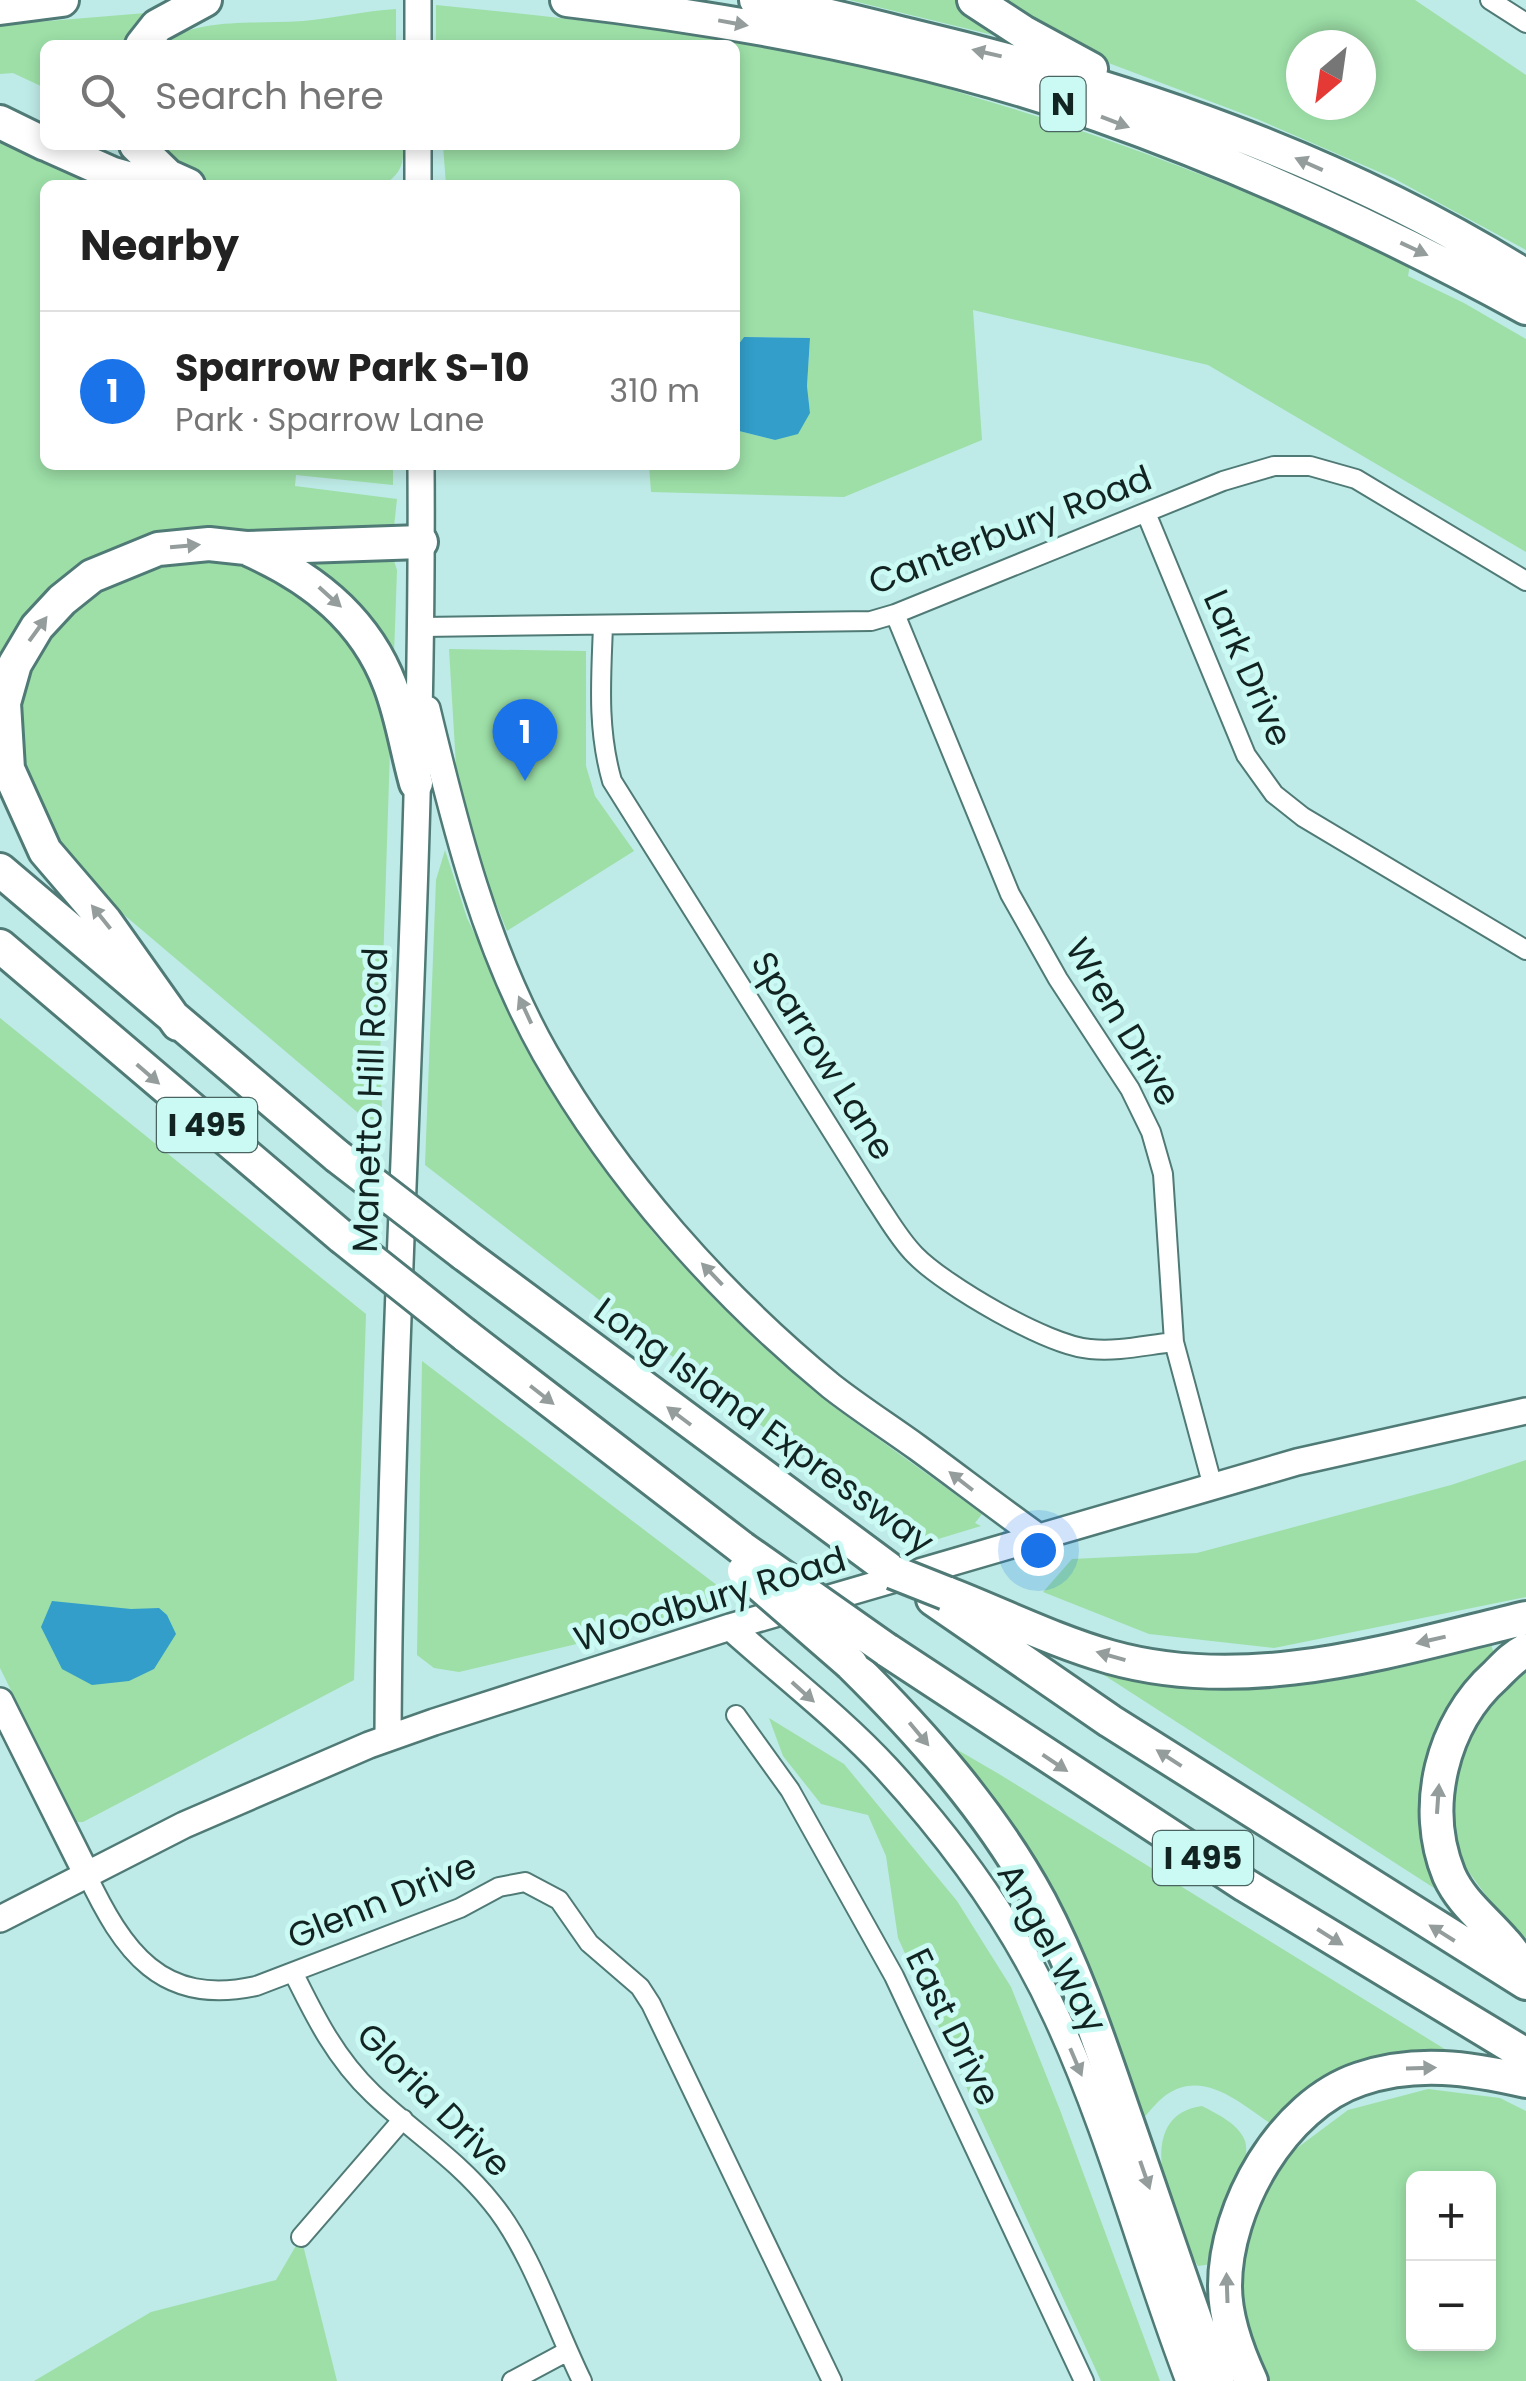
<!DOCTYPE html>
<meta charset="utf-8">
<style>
body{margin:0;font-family:Poppins,sans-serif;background:#f6f6f6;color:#222}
.controls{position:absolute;right:30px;bottom:30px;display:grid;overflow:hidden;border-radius:15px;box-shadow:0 5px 15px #0003}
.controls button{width:90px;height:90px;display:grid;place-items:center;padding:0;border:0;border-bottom:2px solid #e0e0e0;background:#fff;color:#222;font:50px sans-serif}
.compass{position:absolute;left:1286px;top:30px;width:90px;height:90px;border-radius:50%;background:#fff;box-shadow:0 5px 15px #0003;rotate:209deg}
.you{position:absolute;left:1038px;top:1550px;width:35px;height:35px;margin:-25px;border:8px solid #fff;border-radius:50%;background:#1a73e8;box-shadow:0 0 0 15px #1a73e833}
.badge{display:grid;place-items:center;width:65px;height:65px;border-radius:50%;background:#1a73e8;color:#fff;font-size:32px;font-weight:700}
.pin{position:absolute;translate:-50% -82px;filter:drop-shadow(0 2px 5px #0008)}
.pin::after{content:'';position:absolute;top:52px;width:35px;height:30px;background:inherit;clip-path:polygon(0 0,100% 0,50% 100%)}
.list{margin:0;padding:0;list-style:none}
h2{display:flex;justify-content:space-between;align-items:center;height:130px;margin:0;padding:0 40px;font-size:42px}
h2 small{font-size:32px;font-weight:400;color:#767676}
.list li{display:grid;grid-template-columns:65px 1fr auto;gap:30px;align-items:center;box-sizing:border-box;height:160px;padding:0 40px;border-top:2px solid #e0e0e0}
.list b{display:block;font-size:38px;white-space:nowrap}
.list p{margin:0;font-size:32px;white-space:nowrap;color:#767676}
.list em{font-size:32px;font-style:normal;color:#767676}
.icon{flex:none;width:55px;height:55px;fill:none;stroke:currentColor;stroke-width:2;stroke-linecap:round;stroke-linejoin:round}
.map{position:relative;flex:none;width:1526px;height:2381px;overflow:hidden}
.search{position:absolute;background:#fff;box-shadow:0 5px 15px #0003;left:40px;top:40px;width:700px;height:110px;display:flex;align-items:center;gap:25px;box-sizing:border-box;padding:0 35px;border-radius:15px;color:#767676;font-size:38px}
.panel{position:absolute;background:#fff;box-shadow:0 5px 15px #0003;left:40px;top:180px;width:700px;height:290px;border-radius:15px}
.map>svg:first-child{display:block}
</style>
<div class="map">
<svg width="1526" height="2381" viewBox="0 0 1526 2381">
<rect width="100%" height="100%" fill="#beebe7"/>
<path fill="#9ddfa7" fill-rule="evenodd" d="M849 0H959L1001 37Z
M991 0H1415L1526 75V250L1393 178 1257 119 1082 53ZM1301 45H1361V105H1301Z
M436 5C589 20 742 38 892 73 927 81 960 93 994 103 1137 146 1275 201 1410 265L1408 276 1464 303 1526 339V552L1208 365 973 310 982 440 844 497 651 492 649 465H735V430L775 440 810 413 807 386 810 338 744 337 735 349V185H446L443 145H735V45H436Z
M396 9V45H153C208 16 245 25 303 21 334 18 364 11 396 9Z
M158 12 135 45H45V88L13 73 0 74V25Z
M0 133 118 185H45V465H393V485L296 475 295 486 397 499 394 527 160 536 0 674Z
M148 145H403C404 164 401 173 385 184L245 185 202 180Z
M308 554 386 555 394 561 397 570 393 683 305 563Z
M198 557 276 574 336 616 378 677 390 750 380 1058 383 1134 110 903 73 864 31 793 16 737 30 665 71 605 132 570Z
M449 649 586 651V766L595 796 634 851 507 931 480 863 456 766Z
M445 850 467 918 532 1053 584 1141 656 1236 763 1346 834 1407 977 1510 982 1514 975 1523 981 1526 925 1543 766 1429 425 1165 436 880Z
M0 1018 366 1314 354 1680 83 1822H76L0 1668Z
M422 1361 722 1589 728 1595 703 1614 459 1672 434 1668 417 1655Z
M1526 1460V1597L1274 1648 1149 1634 1043 1592 1072 1559 1197 1553 1451 1485Z
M1489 1638 1496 1660 1458 1698 1441 1889 1434 1888 1093 1668 1182 1681Z
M1526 1673V1938L1506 1923 1458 1857 1449 1791 1470 1725 1512 1679Z
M769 1718 844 1764 957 1901 1011 1987 1060 2110 1160 2381H1101L898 1938 886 1856 868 1815 821 1804 783 1756Z
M956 1749 999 1774 1456 2056 1273 2125C1242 2105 1204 2068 1166 2095 1156 2102 1147 2115 1138 2124Z
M1428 2089 1500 2098 1526 2111V2381H1265L1236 2298 1252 2215 1293 2151 1348 2110ZM1414 2178H1488V2344H1414Z
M1202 2106C1217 2114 1239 2124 1245 2141 1253 2168 1221 2236 1212 2264L1198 2266C1174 2226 1127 2116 1202 2106Z
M301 2237 337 2381H34L151 2312 276 2280Z"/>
<path fill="#329ec9" d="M744 337 810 338 807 386 810 413 798 434 775 440 735 430V349Z
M52 1601 131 1609 159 1608 167 1615 176 1634 154 1669 129 1681 92 1685 62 1669 41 1627Z"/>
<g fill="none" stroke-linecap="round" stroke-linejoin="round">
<g stroke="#507a76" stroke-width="22">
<path id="street" d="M1490 0 1526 23
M1146 513 1246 755 1274 794 1303 817 1526 950
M895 614 1010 894 1058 979 1130 1089 1151 1132 1163 1174 1174 1342 1213 1487
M603 626C601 679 597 729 612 781L874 1198C887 1217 899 1239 915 1255 944 1285 1048 1346 1090 1349 1118 1352 1146 1345 1174 1342
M422 627 871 621 895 614 1223 481 1274 466H1310L1356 479 1526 581
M736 1715 790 1790 894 1976 1084 2381
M86 1873C123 1951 161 2007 256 1986L460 1908 499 1887 525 1882 559 1900 589 1943 640 1987 651 2004 832 2381
M293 1972C315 2017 336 2059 373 2094 412 2131 458 2160 492 2203 530 2249 555 2326 582 2381
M301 2237 403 2119
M512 2381 568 2351"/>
</g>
<g stroke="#507a76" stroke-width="30">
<path id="secondary" d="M418 0V45
M418 145V185
M427 709C455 826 485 947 545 1053 617 1179 719 1294 831 1386 859 1408 889 1427 918 1448 959 1478 999 1509 1040 1538
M730 1627C780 1672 842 1720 887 1769 954 1842 1016 1928 1057 2018 1111 2135 1143 2261 1189 2381
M0 1701 86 1873
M388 1738C390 1313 424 889 421 465
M0 1919 184 1825 369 1745 434 1722 730 1627 1297 1462 1526 1411"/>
</g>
<g stroke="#507a76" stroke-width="38">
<path id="highway" d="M567 0C746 21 928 55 1099 115 1246 167 1389 233 1526 308
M756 0C809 10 860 23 912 36 1127 87 1337 158 1526 276
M974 0 1023 32 1091 69
M0 8 62 0
M142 45 157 26 205 0
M0 122 45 144
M48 145 113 174 152 185
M136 145 168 176 188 185
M250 550C313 578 365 619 390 685 402 716 407 751 416 783
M0 870 337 1156
M0 946 342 1237
M178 1024 105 921 45 851 8 769 4 703 15 664 37 627 62 600 92 576 158 549 209 544 246 548 421 542
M464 1254 893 1572
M465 1335 742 1548
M946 1593C1000 1614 1054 1641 1110 1657 1249 1696 1391 1650 1526 1618
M933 1599 1110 1721 1526 1983
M887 1650 1245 1885 1526 2055
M1526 1650C1514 1656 1505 1666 1496 1675 1442 1723 1421 1807 1449 1875 1461 1902 1484 1919 1503 1941 1512 1950 1519 1962 1526 1972
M851 1664C922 1734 992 1813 1040 1902 1077 1972 1101 2047 1127 2122 1157 2208 1186 2295 1217 2381
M1251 2381C1237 2351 1225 2319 1225 2286 1225 2207 1282 2105 1360 2079 1416 2060 1470 2068 1526 2081"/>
</g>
<use href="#street" stroke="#fff" stroke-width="18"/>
<use href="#secondary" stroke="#fff" stroke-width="25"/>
<use href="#highway" stroke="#fff" stroke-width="32"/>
<g stroke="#507a76" stroke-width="38" stroke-linecap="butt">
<path id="highway-bridge" d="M337 1156 464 1254
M342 1237 465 1335
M742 1548 887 1650
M744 1571 851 1664
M893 1572 946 1593"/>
</g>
<use href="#highway-bridge" stroke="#fff" stroke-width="32"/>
</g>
<defs><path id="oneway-solid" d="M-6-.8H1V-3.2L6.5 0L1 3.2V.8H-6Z" transform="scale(2.5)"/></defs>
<g fill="#949c9c">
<use href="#oneway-solid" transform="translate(733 23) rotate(10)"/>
<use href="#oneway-solid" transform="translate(987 53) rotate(-167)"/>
<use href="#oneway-solid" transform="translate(1115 122) rotate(21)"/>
<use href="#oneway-solid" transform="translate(1309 164) rotate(-156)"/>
<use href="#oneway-solid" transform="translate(1414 249) rotate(25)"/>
<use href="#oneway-solid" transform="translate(185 546) rotate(-5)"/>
<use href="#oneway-solid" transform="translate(330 597) rotate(42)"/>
<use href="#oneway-solid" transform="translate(38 629) rotate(-54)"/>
<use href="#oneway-solid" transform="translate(101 917) rotate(-129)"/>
<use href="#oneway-solid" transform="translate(525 1010) rotate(-115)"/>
<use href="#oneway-solid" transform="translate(148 1074) rotate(41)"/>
<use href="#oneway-solid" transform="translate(712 1274) rotate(-134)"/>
<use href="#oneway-solid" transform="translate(542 1395) rotate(38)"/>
<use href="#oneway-solid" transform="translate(679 1416) rotate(-143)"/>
<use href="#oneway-solid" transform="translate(961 1481) rotate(-142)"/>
<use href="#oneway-solid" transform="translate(1431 1640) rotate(167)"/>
<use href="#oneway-solid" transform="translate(1111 1656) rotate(-164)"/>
<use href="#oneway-solid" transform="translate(803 1692) rotate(42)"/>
<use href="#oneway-solid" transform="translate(919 1734) rotate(50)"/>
<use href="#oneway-solid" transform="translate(1169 1758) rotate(-147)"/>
<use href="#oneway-solid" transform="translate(1055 1763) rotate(34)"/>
<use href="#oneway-solid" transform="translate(1438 1799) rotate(-86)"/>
<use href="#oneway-solid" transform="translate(1442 1933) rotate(-148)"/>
<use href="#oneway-solid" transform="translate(1330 1937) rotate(32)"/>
<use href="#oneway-solid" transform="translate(1076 2062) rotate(67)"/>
<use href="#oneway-solid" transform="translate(1421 2068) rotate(-2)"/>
<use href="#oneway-solid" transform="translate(1145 2175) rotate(71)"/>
<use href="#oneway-solid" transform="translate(1227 2288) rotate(-92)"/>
</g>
<g text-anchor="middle" stroke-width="10" stroke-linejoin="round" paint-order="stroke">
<g fill="#cbf9f4" stroke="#4a6461" stroke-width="2.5">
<rect x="1040.5" y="77" width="45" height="54" rx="8"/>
<rect x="157" y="1098" width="100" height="54" rx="8"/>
<rect x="1153" y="1831" width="100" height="54" rx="8"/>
</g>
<g font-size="32" font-weight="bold" fill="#122422">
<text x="1063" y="115">N</text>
<text x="207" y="1136">I 495</text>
<text x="1203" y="1869">I 495</text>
</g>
<g font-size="35" fill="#122422" stroke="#cbf9f4">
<text transform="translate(1010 530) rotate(-21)" y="12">Canterbury Road</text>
<text transform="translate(1248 668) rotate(66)" y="12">Lark Drive</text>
<text transform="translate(1123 1022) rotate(59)" y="12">Wren Drive</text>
<text transform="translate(823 1056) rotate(58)" y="12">Sparrow Lane</text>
<text transform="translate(370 1100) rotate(-88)" y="12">Manetto Hill Road</text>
<text transform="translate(764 1426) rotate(36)" y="12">Long Island Expressway</text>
<text transform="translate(710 1599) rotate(-17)" y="12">Woodbury Road</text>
<text transform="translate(382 1901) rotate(-22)" y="12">Glenn Drive</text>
<text transform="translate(1052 1948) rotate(61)" y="12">Angel Way</text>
<text transform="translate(953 2027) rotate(64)" y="12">East Drive</text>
<text transform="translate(434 2100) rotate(45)" y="12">Gloria Drive</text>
</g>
</g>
</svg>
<div class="controls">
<button>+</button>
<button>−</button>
</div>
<svg class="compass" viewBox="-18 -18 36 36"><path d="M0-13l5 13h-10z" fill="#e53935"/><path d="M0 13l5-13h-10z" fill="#767676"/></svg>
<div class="you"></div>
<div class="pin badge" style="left:525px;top:781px">1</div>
<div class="search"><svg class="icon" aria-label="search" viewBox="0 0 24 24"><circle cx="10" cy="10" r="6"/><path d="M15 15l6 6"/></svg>Search here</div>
<section class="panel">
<h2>Nearby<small></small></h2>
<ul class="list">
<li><span class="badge">1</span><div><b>Sparrow Park S-10</b><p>Park · Sparrow Lane</p></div><em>310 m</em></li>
</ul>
</section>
</div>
